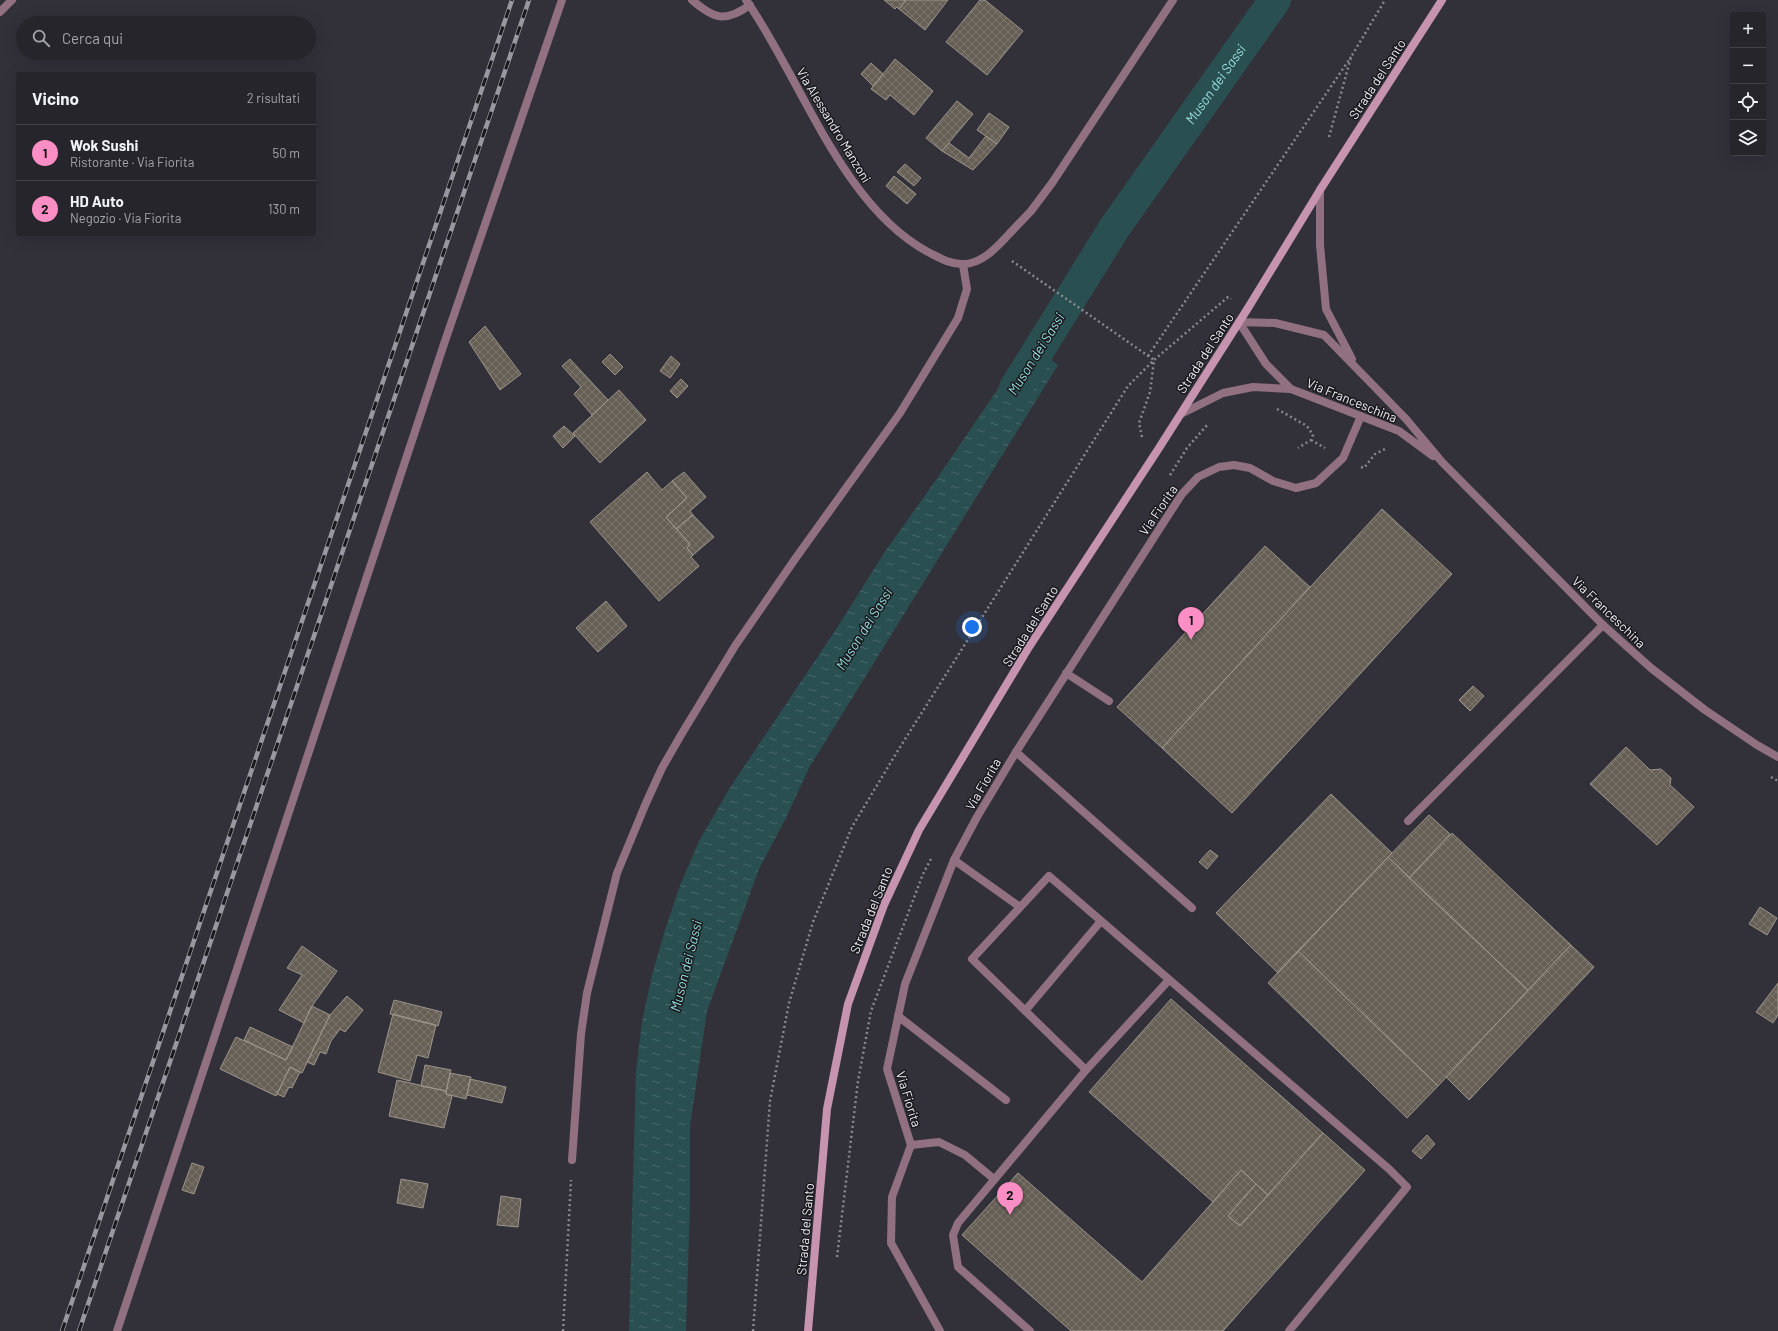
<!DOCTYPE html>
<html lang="it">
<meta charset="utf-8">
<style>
body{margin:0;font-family:Barlow,sans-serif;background:#2e2d34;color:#f1f3f6}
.controls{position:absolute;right:12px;top:12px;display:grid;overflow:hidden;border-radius:4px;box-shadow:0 4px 16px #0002}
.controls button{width:36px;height:36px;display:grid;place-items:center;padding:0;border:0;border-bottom:1px solid #424248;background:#26252c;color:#f1f3f6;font:20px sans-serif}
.you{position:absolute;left:972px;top:627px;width:14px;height:14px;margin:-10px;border:3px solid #fff;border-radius:50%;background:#1a73e8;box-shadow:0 0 0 6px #1a73e833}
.badge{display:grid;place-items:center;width:26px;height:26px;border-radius:50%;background:#fb8fc5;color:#111;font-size:13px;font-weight:700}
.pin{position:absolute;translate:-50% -33px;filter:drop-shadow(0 1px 2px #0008)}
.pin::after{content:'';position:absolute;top:21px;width:14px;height:12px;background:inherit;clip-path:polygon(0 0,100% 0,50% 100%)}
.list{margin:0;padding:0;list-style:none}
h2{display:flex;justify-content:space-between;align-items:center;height:52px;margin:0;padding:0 16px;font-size:17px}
h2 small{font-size:13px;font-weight:400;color:#a4a5a9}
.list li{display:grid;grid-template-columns:26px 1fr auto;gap:12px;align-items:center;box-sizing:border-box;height:56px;padding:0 16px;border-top:1px solid #424248}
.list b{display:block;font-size:15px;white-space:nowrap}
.list p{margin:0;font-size:13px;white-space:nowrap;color:#a4a5a9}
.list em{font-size:13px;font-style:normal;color:#a4a5a9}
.icon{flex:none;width:22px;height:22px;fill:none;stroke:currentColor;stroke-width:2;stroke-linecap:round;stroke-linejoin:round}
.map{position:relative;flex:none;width:1778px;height:1331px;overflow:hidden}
.search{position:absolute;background:#26252c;box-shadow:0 4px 16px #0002;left:16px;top:16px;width:300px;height:44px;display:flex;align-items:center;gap:10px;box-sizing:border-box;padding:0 14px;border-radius:22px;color:#a4a5a9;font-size:15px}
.panel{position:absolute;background:#26252c;box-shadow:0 4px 16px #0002;left:16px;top:72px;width:300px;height:164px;border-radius:4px}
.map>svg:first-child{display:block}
</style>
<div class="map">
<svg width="1778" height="1331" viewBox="0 0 1778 1331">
<defs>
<pattern id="water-ripples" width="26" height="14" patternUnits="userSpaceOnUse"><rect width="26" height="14" fill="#2a4f50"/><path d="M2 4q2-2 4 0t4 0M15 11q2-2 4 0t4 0" fill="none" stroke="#49686a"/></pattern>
<pattern id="building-cross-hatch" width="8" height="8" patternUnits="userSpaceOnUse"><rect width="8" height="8" fill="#665f55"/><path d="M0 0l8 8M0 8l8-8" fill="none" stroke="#7c766e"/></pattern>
</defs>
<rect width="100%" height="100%" fill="#32313a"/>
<path fill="url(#water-ripples)" d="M1029 343 1058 365 809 768 785 820 759 869 707 1011 690 1126V1204L686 1331H629L636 1071 642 1022 652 975 665 930 679 888 699 841 731 786 837 628 884 553 936 480Z"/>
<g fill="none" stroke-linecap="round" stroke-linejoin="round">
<path stroke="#2a4f50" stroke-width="32" id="s1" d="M1015 388 1115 227 1275 0"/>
</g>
<path fill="url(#building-cross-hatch)" stroke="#9d958b" d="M884 0H906L899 9 897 7 895 9Z
M906 0H948L925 30 899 9Z
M980 0H985L1023 31 987 75 946 42Z
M895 59 933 91 914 115 890 95 886 100 871 89Z
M871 63 883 74 873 86 861 74Z
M957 101 973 114 942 151 926 138Z
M989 113 1009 127 997 144 977 130Z
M986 136 997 144 973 170 942 151 949 143 969 158Z
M905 164 921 178 914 186 897 172Z
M894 176 916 194 907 204 886 186Z
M485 326 521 374 500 390 469 342Z
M610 354 623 367 615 375 602 362Z
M671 356 680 364 670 378 660 371Z
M570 359 608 400 592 415 574 394 581 387 562 366Z
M681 379 688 386 677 398 670 391Z
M619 390 646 420 600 463 573 433Z
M564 426 575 436 563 448 553 436Z
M647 472 662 490 672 481 687 498 666 517 690 544 687 548 693 555 691 557 699 566 659 601 590 522Z
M684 472 706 497 690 511 693 515 676 529 666 517 687 498 672 481Z
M1382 509 1452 574 1232 813 1162 748Z
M693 515 714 537 693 555 687 548 690 544 676 529Z
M1265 546 1310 587 1162 748 1117 707Z
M606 601 627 626 598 652 576 628Z
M1473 686 1484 696 1470 711 1459 700Z
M1626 747 1650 770 1661 769 1671 778 1670 785 1694 807 1657 845 1590 784Z
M1331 794 1392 853 1278 973 1216 913Z
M1429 815 1450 834 1409 878 1388 857Z
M1452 833 1571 945 1528 990 1409 878Z
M1210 850 1218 856 1207 869 1199 862Z
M1388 857 1528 990 1438 1086 1298 951Z
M1760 907 1777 918 1767 935 1749 924Z
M1571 945 1594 967 1469 1100 1446 1077Z
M302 946 337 971 312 1006 304 1023 279 1010 302 975 287 968Z
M1298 951 1438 1086 1407 1118 1268 983Z
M1778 983V1015L1773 1023 1756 1012Z
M347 996 363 1010 345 1032 340 1029 331 1041 326 1054 320 1052 314 1065 307 1062 330 1015Z
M1171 999 1323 1133 1268 1195 1241 1170 1213 1202 1089 1092Z
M394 1000 442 1012 438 1026 390 1014Z
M312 1006 330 1015 302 1073 290 1067 276 1096 220 1069 236 1037 286 1060Z
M393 1014 436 1025 428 1058 417 1055 410 1081 378 1072Z
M250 1027 293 1047 286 1060 244 1040Z
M425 1065 451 1070 446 1091 421 1086Z
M290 1067 300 1072 292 1088 289 1087 284 1097 277 1094Z
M450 1073 471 1077 466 1099 446 1094Z
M470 1079 506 1087 502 1103 467 1095Z
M397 1080 446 1091V1094L452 1096 444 1128 389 1116Z
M1323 1133 1365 1170 1223 1331H1071L962 1235 1018 1173 1142 1282 1241 1170 1256 1184 1228 1216 1240 1226Z
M1427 1135 1435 1144 1421 1159 1412 1151Z
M192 1163 204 1167 194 1194 182 1190Z
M401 1179 428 1184 423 1208 397 1203Z
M1256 1184 1268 1195 1240 1226 1228 1216Z
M501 1196 521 1199 518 1227 497 1225Z"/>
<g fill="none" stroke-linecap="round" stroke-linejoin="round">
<path stroke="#8a8991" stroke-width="2.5" stroke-dasharray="2 3" stroke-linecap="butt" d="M1329 137 1351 57 1385 0
M1012 261 1154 360
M1148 356 1351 57
M1277 409 1307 426 1313 435 1311 440 1298 448
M1142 437 1139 423 1150 392 1154 361
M1311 440 1325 448
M1361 467 1364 468 1375 454 1387 448
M1170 475 1187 448 1208 424
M1771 777 1778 781
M837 1257 858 1081 871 1011 923 874 931 859
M563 1331 571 1180
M753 1331 770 1101 789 1003 813 922 852 827 897 752 1128 386 1154 360 1228 297 1231 299"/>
<path stroke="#917181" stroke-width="8" d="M692 0C714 19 725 23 750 5
M1011 232 1031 211 1052 183 1173 0
M1066 673 1109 701
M1016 752 1192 908
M1408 821 1603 625
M954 860 1020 907
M1169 980 1086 1070 972 959 1049 876 1389 1169 1407 1187 1289 1331
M1025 1011 1101 921
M898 1016 1006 1100
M911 1145 939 1142 965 1155 994 1179
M572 1160 581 1034 587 993 617 873 646 803 662 768 681 735 735 646 795 559 900 413 958 318 967 289 963 265
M117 1331 444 344 562 0
M1030 1331 958 1267 953 1235 958 1223 1086 1070"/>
<path stroke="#917181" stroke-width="8" d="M746 0C801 78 841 205 928 252 940 258 949 264 962 264 982 265 999 245 1011 232
M0 12 12 0
M1320 190V245L1326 309 1352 359
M1239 322 1275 323 1324 335 1406 419 1442 462 1603 625 1651 668 1705 710 1757 745 1778 757
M1239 322 1266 364 1291 389
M1181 414 1223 393 1253 387 1291 389 1399 431 1433 456
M940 1331 891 1243 892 1197 911 1145 887 1069 905 984 954 860 977 817 1016 752 1167 517 1182 494 1198 477 1219 467 1234 465 1250 468 1273 481 1296 488 1316 483 1343 458 1361 416"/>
<path stroke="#c694ae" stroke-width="8" d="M808 1331 827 1109 848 1004 884 905 919 830 1029 647 1159 448 1248 308 1320 190 1442 0"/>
<g stroke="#9998a0" stroke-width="4.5">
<path id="rail" d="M62 1331 512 0
M79 1331 529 0"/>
</g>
<use href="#rail" stroke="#1a191e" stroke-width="3" stroke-dasharray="9" stroke-linecap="butt"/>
</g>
<g text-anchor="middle" stroke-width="3" stroke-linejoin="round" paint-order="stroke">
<g font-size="13" fill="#edecf2" stroke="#1a191e">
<text transform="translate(1377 79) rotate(-57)" y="5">Strada del Santo</text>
<text transform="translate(834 125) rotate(59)" y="5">Via Alessandro Manzoni</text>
<text transform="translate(1205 353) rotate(-57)" y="5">Strada del Santo</text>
<text transform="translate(1352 400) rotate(22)" y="5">Via Franceschina</text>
<text transform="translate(1158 510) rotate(-56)" y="5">Via Fiorita</text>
<text transform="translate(1609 612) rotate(44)" y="5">Via Franceschina</text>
<text transform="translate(1030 626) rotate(-58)" y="5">Strada del Santo</text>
<text transform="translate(983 784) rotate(-60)" y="5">Via Fiorita</text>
<text transform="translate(871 910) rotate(-68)" y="5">Strada del Santo</text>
<text transform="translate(909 1099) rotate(73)" y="5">Via Fiorita</text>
<text transform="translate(805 1229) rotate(-85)" y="5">Strada del Santo</text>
</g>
<g font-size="14" font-style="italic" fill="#94ddde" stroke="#1a191e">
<text dy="5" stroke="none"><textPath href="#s1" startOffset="364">Muson dei Sassi</textPath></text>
<text transform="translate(1036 354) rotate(-58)" y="5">Muson dei Sassi</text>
<text transform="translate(864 629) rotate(-58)" y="5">Muson dei Sassi</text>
<text transform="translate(686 966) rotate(-76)" y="5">Muson dei Sassi</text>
</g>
</g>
</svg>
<div class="controls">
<button>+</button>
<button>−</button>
<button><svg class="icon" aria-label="locate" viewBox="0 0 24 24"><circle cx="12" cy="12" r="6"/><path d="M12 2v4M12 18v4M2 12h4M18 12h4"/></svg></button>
<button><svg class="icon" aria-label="layers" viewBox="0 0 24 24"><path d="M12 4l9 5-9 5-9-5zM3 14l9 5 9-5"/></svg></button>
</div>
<div class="you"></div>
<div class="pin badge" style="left:1191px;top:640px">1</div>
<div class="pin badge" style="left:1010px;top:1215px">2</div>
<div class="search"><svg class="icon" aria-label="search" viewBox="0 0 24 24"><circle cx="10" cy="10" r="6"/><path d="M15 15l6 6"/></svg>Cerca qui</div>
<section class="panel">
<h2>Vicino<small>2 risultati</small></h2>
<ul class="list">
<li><span class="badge">1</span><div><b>Wok Sushi</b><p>Ristorante · Via Fiorita</p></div><em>50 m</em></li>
<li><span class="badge">2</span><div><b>HD Auto</b><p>Negozio · Via Fiorita</p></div><em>130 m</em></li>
</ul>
</section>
</div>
